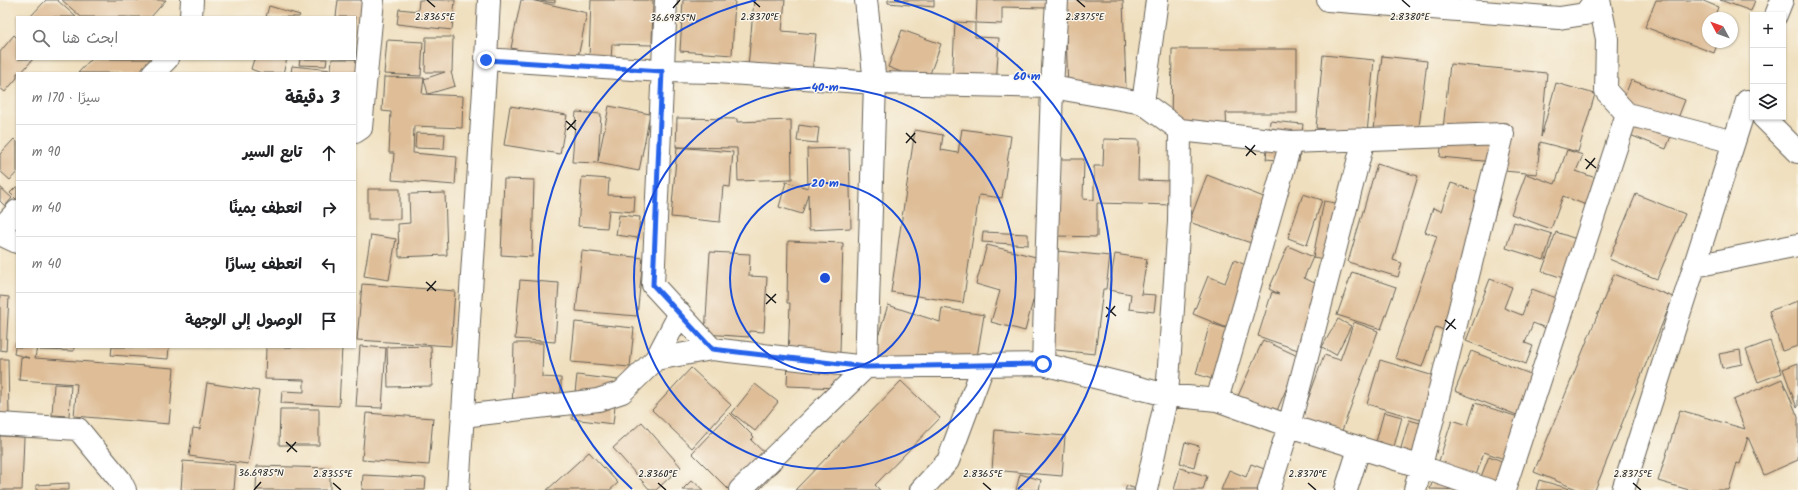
<!DOCTYPE html>
<html lang="ar">
<meta charset="utf-8">
<style>
body{margin:0;font-family:Kalam,"Playpen Sans Arabic",sans-serif;background:#f6f6f6;color:#202124;direction:rtl}
.controls{position:absolute;right:12px;top:12px;display:grid;overflow:hidden;border-radius:0px;box-shadow:0 1px 3px #0004}
.controls button{width:36px;height:36px;display:grid;place-items:center;padding:0;border:0;border-bottom:1px solid #e0e0e0;background:#fff;color:#202124;font:20px sans-serif}
.compass{position:absolute;left:1702px;top:12px;width:36px;height:36px;border-radius:50%;background:#fff;box-shadow:0 1px 3px #0004;rotate:311deg}
.stop{position:absolute;width:12px;height:12px;margin:-9px;border:3px solid #2563eb;border-radius:50%;background:#fff}
.stop.end{background:#2563eb;border-color:#fff;box-shadow:0 1px 4px #0008}
.list{margin:0;padding:0;list-style:none}
h2{display:flex;justify-content:space-between;align-items:center;height:52px;margin:0;padding:0 16px;font-size:17px}
h2 small{font-size:13px;font-weight:400;color:#757577}
.list li{display:grid;grid-template-columns:26px 1fr auto;gap:12px;align-items:center;box-sizing:border-box;height:56px;padding:0 16px;border-top:1px solid #e0e0e0}
.list b{display:block;font-size:15px;white-space:nowrap}
.list em{font-size:13px;font-style:normal;color:#757577}
.icon{flex:none;width:22px;height:22px;fill:none;stroke:currentColor;stroke-width:2;stroke-linecap:round;stroke-linejoin:round}
.map{position:relative;flex:none;width:1798px;height:490px;overflow:hidden;direction:ltr}
.search{position:absolute;background:#fff;box-shadow:0 1px 3px #0004;left:16px;top:16px;width:340px;height:44px;display:flex;align-items:center;gap:10px;box-sizing:border-box;padding:0 14px;border-radius:0px;color:#757577;font-size:15px}
.panel{position:absolute;background:#fff;box-shadow:0 1px 3px #0004;left:16px;top:72px;width:340px;height:276px;border-radius:0px;direction:rtl}
.map>svg:first-child{display:block}
</style>
<div class="map">
<svg width="1798" height="490" viewBox="0 0 1798 490">
<rect width="100%" height="100%" fill="#fbf7ec"/>
<filter id="ink" filterUnits="userSpaceOnUse"><feTurbulence type="fractalNoise" baseFrequency=".025" numOctaves="2"/><feDisplacementMap in="SourceGraphic" scale="8" xChannelSelector="R" yChannelSelector="G"/><feConvolveMatrix kernelMatrix="1 2 1 2 8 2 1 2 1" color-interpolation-filters="sRGB"/></filter>
<filter id="wash" filterUnits="userSpaceOnUse"><feTurbulence type="fractalNoise" baseFrequency=".012" numOctaves="4" result="noise"/><feDisplacementMap in="SourceGraphic" scale="16" xChannelSelector="R" yChannelSelector="G"/><feGaussianBlur stdDeviation="0.9" result="paint"/><feColorMatrix in="noise" values="0 0 0 0 0 0 0 0 0 0 0 0 0 0 0 0 0 1.4 0 .05"/><feComposite in="paint" operator="in"/></filter>
<g filter="url(#wash)">
<rect width="100%" height="100%" fill="#efdfbe"/>
<g id="blocks">
<path fill="#debd97" d="M46 0H57L76 17H30Z
M62 0H166L151 17H81Z
M338 0H366L355 98V73H291L292 66 331 70 332 59H355V17H336Z
M419 0H455L452 30 397 24 399 9 418 11Z
M521 0H531L587 13 577 62 511 48Z
M533 0H555V3Z
M591 0H653L652 45 612 44 611 60 589 59Z
M683 0H735L732 55 680 51Z
M754 0H785L782 31 816 34 812 73 748 67Z
M888 0H934V7L888 3Z
M977 0H1046V8L1002 7V24L976 23Z
M1065 0H1123L1126 89 1068 92Z
M1656 0H1701L1718 7 1714 18H1708V42H1718L1714 53 1645 27Z
M1720 0H1755L1751 11Z
M269 6 300 15 299 17H266Z
M955 22 975 23V37L999 38 996 86 952 83Z
M902 30 941 44 927 82 888 67Z
M14 35 17 38V59H33L21 73H17V78L5 92 0 88V52Z
M426 37H453L452 72H451L455 86 428 94 424 79 445 72H425Z
M387 40 423 42 421 76 384 74Z
M1172 49H1297V113H1226L1227 133 1171 132Z
M1323 55 1374 60 1367 133 1316 128Z
M1382 56 1427 61 1418 135 1374 130Z
M91 59H161L150 73H78Z
M254 59H287L283 73H261L251 69Z
M300 59H327L326 66 299 65Z
M1450 64 1547 73 1541 137 1556 83 1595 94 1578 152 1540 142 1537 174 1493 170 1494 162 1440 157Z
M384 77 424 78 422 94 463 96 462 128 414 126 413 153 457 157 455 185 392 180 394 153H389L391 112 382 111Z
M1631 80 1685 100 1666 149 1612 128Z
M510 106 567 115 560 154 504 145Z
M609 106 650 114 639 171 598 163 572 162 576 112 601 114 598 161Z
M677 118 737 119V122L791 120 792 179 738 181 737 148 676 147Z
M1270 121 1303 124 1299 162 1266 159Z
M799 125 819 128 817 143 797 141Z
M962 129 1011 136 1002 198 979 195 963 303 891 292 915 130 943 135 941 150 958 153Z
M416 133 445 134 444 149 415 148Z
M14 139 17 142V172L10 180 0 171V154Z
M1104 139 1139 140 1138 180 1173 181V205L1097 203V237L1058 236 1059 159H1084L1083 199 1094 200V166H1103Z
M677 147 733 152 730 187 723 186 720 222 671 217Z
M849 148 851 228 809 230 808 194 802 214 779 207 786 182 808 188 807 149Z
M1567 150 1583 155 1576 171 1604 181 1594 208 1563 196 1551 229 1511 214 1526 174 1555 184Z
M1377 164 1418 176 1393 260 1402 263 1398 277 1348 262Z
M1207 175 1284 205 1222 382 1196 374 1210 323 1232 330 1193 314 1208 276 1225 283 1234 260 1248 266 1257 245 1189 222Z
M582 177 609 179 608 195 635 196 634 212 609 210 607 228 578 226Z
M504 179 534 180 532 257 501 255Z
M1451 183 1500 199 1454 334 1436 327 1422 367 1395 358 1437 236 1425 232 1433 208 1441 211Z
M17 186V200L10 193Z
M0 187 12 198 5 206 0 201Z
M368 189H400V219H368Z
M445 193 447 255 399 257 398 224 410 223 409 194Z
M1303 194 1322 200 1307 245 1288 238Z
M1636 194 1685 214 1657 279 1609 259Z
M1324 201 1341 204 1330 260 1313 257 1304 278 1319 285 1312 355 1258 336 1272 292 1279 294 1269 289 1288 246 1313 257Z
M619 215 640 217 638 238 616 235Z
M1514 222 1552 234 1544 260 1506 248Z
M983 232 1028 234V245L982 242Z
M1556 232 1591 244 1578 283 1542 271Z
M371 235 396 239 389 280 364 276Z
M788 241 843 243 839 388 787 386 790 303H787Z
M987 245 1044 259 1025 331 991 322 1000 291 976 284Z
M582 251 643 258 637 316 576 311Z
M1058 251 1110 256 1106 289H1103L1095 354 1047 349Z
M710 252 750 254 749 276 767 277 764 332 749 331V337L705 334Z
M1115 254 1147 259 1141 294 1156 295 1154 312 1129 309 1131 294 1109 290Z
M1352 272 1396 287 1381 329 1337 315Z
M1614 274 1673 297 1595 490H1579L1534 472Z
M1490 279 1512 287 1504 308 1522 315 1532 289 1567 302 1556 332 1533 323 1525 343 1533 346 1526 364 1466 341Z
M520 280 559 283 555 342 515 339Z
M362 284 455 291 451 346 357 340Z
M0 296 9 297 6 351 0 350Z
M1798 301V346L1782 351 1769 311Z
M888 305 940 322 942 308 984 315 976 363 928 371 873 353Z
M1338 319 1351 326 1336 355 1322 347Z
M575 322 634 328 630 367 571 362Z
M1354 322 1378 331 1335 450 1295 436 1324 355 1340 360Z
M1263 340 1300 357 1272 422 1234 405Z
M1770 341 1782 373 1758 382 1746 350Z
M16 342 17 347H37L35 358 174 368 169 424 74 416 77 384 19 380 21 357 30 358 14 354Z
M514 343H543L542 377 561 378V417L512 416Z
M360 346 386 348 382 408 356 407Z
M431 346 432 386 388 387 387 347Z
M40 347H74V351L40 350Z
M112 347H169L168 359 111 355Z
M266 347H342L339 406 281 403 282 391 304 392V380L265 379Z
M1740 350 1742 364 1722 368 1719 354Z
M1471 351 1543 379 1527 419 1455 391Z
M0 359H8L9 415H0Z
M1380 360 1444 379 1431 423 1367 404Z
M1798 363V407L1797 408 1783 369Z
M691 368 731 405 692 448 652 410Z
M577 375 618 380 613 424 572 419Z
M1782 379 1798 417V460L1764 475 1748 437 1740 464 1737 463 1729 490H1689L1658 481 1680 410 1745 429 1733 400Z
M901 381 940 418 875 485 880 490H795Z
M207 383 259 391 248 464 189 456 193 428 200 429Z
M54 384 71 385 69 416 52 415Z
M755 384 778 402 755 431 732 413Z
M1475 403 1524 419 1510 461 1484 452 1471 490 1430 489 1452 420 1468 425Z
M280 409H319V445H279Z
M1384 412 1402 417 1389 465 1371 460Z
M366 413 433 418 429 465 362 460Z
M730 413 754 437 751 440 780 468 759 490H729L692 453Z
M1409 420 1431 426 1417 475 1395 469Z
M642 422 681 467 656 490H650L613 448Z
M995 430 1065 436 1062 476 992 470Z
M0 436 24 437 22 490H0Z
M1185 442 1199 446 1194 467 1180 463Z
M589 452 618 483 610 490H547Z
M1489 456 1517 467 1508 490H1476Z
M183 461 236 465 234 490H181Z
M1251 464 1267 470 1259 490H1221L1229 470 1246 477Z
M257 466 330 468V490H256Z
M1180 468 1207 476 1203 490H1174Z
M1020 474 1041 480 1039 490H1016Z
M363 475 426 478 425 490H362Z
M692 480 703 490H682Z
M1539 480 1574 490H1536Z
M69 483V490H36V485Z
M1127 486 1140 490H1125Z"/>
</g>
</g>
<g filter="url(#ink)">
<use href="#blocks" fill-opacity="0" stroke="#666055" stroke-width="1"/>
<g fill="none" stroke-linecap="round" stroke-linejoin="round">
<g stroke="#666055" stroke-width="24">
<path id="minor" d="M666 0 653 285 712 349 866 367 1043 364 1167 395 1217 400 1289 426 1422 467 1488 490
M1328 0 1559 18 1585 14 1595 0
M1776 15 1782 0
M191 17 192 0
M486 59 489 0
M153 73 167 59
M1143 103 1157 0
M1627 114 1734 142
M1763 117 1798 152
M355 132 361 128 373 0
M0 229 17 211
M0 234 17 242
M1695 266 1798 245
M656 359 712 349
M1043 364 1052 87 1057 0
M1217 400 1291 142
M463 416 598 400 622 392 656 359 680 313
M0 424 78 429 120 480 125 490
M458 490 486 59 662 71 716 72 875 83 1052 87 1143 103 1180 130 1291 142 1503 134 1415 490
M740 490 866 367 875 83 866 0
M921 490 948 461 984 364
M1146 490 1167 395 1179 222 1180 130
M1269 490 1289 426 1364 139
M1346 490 1359 449
M1504 490 1627 114 1606 91 1607 39 1599 0
M1623 490 1747 101"/>
</g>
<use href="#minor" stroke="#fff" stroke-width="22"/>
</g>
</g>
<g fill="none" stroke-linecap="round" stroke-linejoin="round" filter="url(#ink)">
<path stroke="#2563eb" stroke-width="5" d="M486 60 662 71 653 285 712 349 866 367 1043 364"/>
</g>
<path fill="none" stroke="#1c1c1c" stroke-width="1.5" d="M427 0 435 7M752 0 760 7M1077 0 1085 7M1402 0 1410 7M673 8 680 0M566 121 576 130M567 130 576 120M906 133 916 143M906 143 915 133M1245 146 1256 155M1246 156 1255 145M1585 159 1596 168M1586 169 1595 158M426 282 436 291M427 291 436 281M766 294 776 303M766 304 776 294M1106 307 1116 316M1106 317 1115 306M1445 320 1456 329M1446 330 1455 319M286 442 297 452M287 452 296 442M333 483 341 490M658 483 666 490M983 483 991 490M1308 483 1316 490M1633 483 1641 490M254 490 261 482"/>
<g fill="none" stroke="#1d4ed8" stroke-width="2">
<circle cx="825" cy="278" r="95"/>
<circle cx="825" cy="278" r="191"/>
<path d="M632 489A286 286 0 0 1 756 0M894 0A286 286 0 0 1 1018 489"/>
</g>
<g font-size="10" text-anchor="middle" fill="#1c1c1c" stroke="#fbf7ec" stroke-width="3" stroke-linejoin="round" paint-order="stroke">
<text x="435" y="20">2.8365°E</text>
<text x="1085" y="20">2.8375°E</text>
<text x="760" y="20">2.8370°E</text>
<text x="1410" y="20">2.8380°E</text>
<text x="673" y="21">36.6985°N</text>
<text x="261" y="476">36.6985°N</text>
<text x="333" y="477">2.8355°E</text>
<text x="658" y="477">2.8360°E</text>
<text x="983" y="477">2.8365°E</text>
<text x="1308" y="477">2.8370°E</text>
<text x="1633" y="477">2.8375°E</text>
</g>
<circle cx="825" cy="278" r="6" fill="#1d4ed8" stroke="#fbf7ec" stroke-width="2"/>
<g font-size="12" text-anchor="middle" font-weight="bold" fill="#1d4ed8" stroke="#fbf7ec" stroke-width="3" stroke-linejoin="round" paint-order="stroke">
<text x="1027" y="80">60 m</text>
<text x="825" y="91">40 m</text>
<text x="825" y="187">20 m</text>
</g>
</svg>
<div class="controls">
<button>+</button>
<button>−</button>
<button><svg class="icon" aria-label="layers" viewBox="0 0 24 24"><path d="M12 4l9 5-9 5-9-5zM3 14l9 5 9-5"/></svg></button>
</div>
<svg class="compass" viewBox="-18 -18 36 36"><path d="M0-13l5 13h-10z" fill="#e53935"/><path d="M0 13l5-13h-10z" fill="#757577"/></svg>
<div class="stop" style="left:1043px;top:364px"></div>
<div class="stop end" style="left:486px;top:60px"></div>
<div class="search"><svg class="icon" aria-label="search" viewBox="0 0 24 24"><circle cx="10" cy="10" r="6"/><path d="M15 15l6 6"/></svg>ابحث هنا</div>
<section class="panel">
<h2>3 دقيقة<small>سيرًا · 170 m</small></h2>
<ul class="list">
<li><svg class="icon" aria-label="ahead" viewBox="0 0 24 24"><path d="M12 20V5M6 11l6-6 6 6"/></svg><div><b>تابع السير</b></div><em>90 m</em></li>
<li><svg class="icon" aria-label="right" viewBox="0 0 24 24"><path d="M7 20v-9h11M14 6l5 5-5 5"/></svg><div><b>انعطف يمينًا</b></div><em>40 m</em></li>
<li><svg class="icon" aria-label="left" viewBox="0 0 24 24"><path d="M17 20v-9H6M10 6l-5 5 5 5"/></svg><div><b>انعطف يسارًا</b></div><em>40 m</em></li>
<li><svg class="icon" aria-label="arrive" viewBox="0 0 24 24"><path d="M6 21V4h12l-3 4 3 4H6"/></svg><div><b>الوصول إلى الوجهة</b></div></li>
</ul>
</section>
</div>
